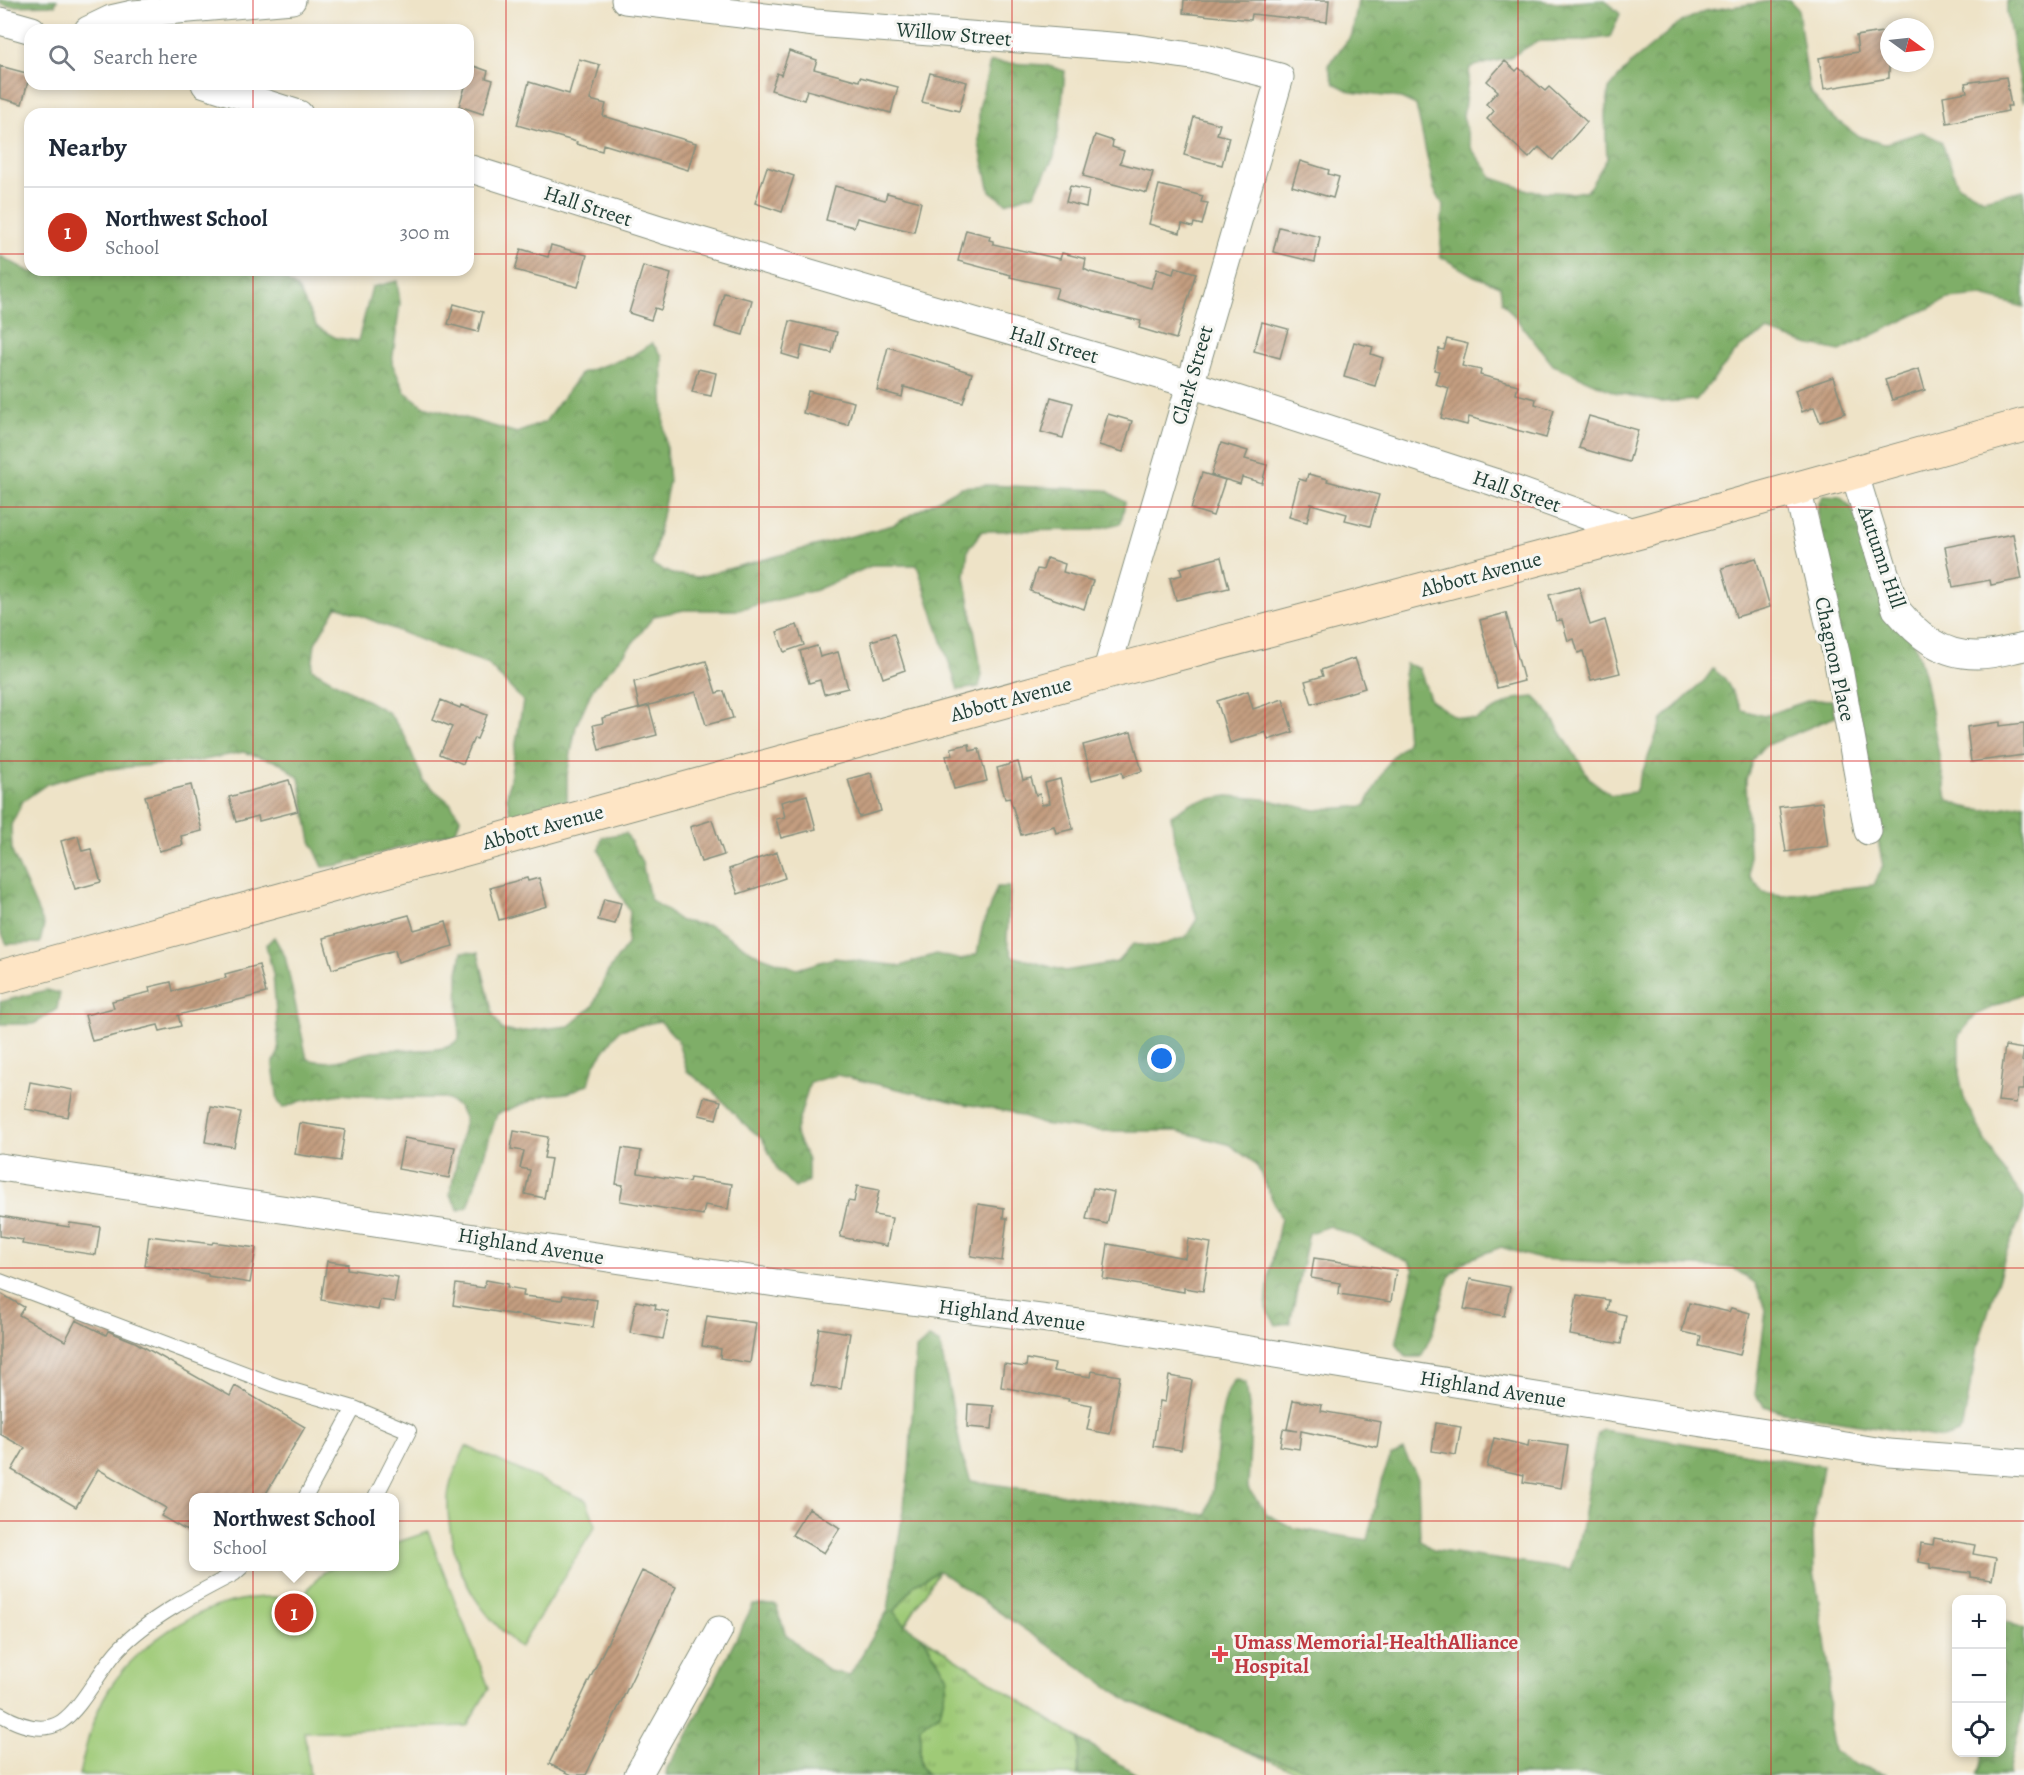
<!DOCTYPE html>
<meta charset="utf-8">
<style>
body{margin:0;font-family:Alegreya,serif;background:#f6f6f7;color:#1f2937}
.controls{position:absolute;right:18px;bottom:18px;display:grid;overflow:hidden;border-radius:12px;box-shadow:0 3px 9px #0003}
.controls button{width:54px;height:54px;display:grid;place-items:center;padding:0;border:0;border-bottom:2px solid #e0e1e3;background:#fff;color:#1f2937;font:30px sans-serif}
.compass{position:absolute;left:1880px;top:18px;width:54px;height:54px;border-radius:50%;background:#fff;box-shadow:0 3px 9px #0003;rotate:105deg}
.you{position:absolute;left:1162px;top:1059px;width:21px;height:21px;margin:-15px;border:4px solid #fff;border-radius:50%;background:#1a73e8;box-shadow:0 0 0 9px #1a73e833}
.badge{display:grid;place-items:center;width:39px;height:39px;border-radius:50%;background:#c8321e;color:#fff;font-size:20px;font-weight:700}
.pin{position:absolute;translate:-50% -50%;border:3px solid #fff;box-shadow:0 2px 6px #0006}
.popup{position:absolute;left:189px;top:1493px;width:210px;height:78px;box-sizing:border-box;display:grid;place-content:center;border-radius:12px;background:#fff;filter:drop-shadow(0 2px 4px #0005);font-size:20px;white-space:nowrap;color:#747a83}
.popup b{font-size:22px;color:#1f2937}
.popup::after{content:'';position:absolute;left:50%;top:100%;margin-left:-12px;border:12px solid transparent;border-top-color:#fff}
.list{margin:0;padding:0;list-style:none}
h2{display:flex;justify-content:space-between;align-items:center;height:78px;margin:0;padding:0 24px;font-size:26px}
h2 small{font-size:20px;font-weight:400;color:#747a83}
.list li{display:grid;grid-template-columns:39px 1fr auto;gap:18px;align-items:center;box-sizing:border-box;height:90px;padding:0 24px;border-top:2px solid #e0e1e3}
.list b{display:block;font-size:22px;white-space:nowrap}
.list p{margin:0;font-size:20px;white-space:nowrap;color:#747a83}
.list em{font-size:20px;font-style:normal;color:#747a83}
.icon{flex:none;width:33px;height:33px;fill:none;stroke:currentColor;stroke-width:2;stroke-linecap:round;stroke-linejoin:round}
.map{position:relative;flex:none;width:2024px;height:1775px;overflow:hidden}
.search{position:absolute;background:#fff;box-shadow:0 3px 9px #0003;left:24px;top:24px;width:450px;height:66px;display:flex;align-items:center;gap:15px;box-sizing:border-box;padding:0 21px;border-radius:18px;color:#747a83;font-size:22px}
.panel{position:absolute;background:#fff;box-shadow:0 3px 9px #0003;left:24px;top:108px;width:450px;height:168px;border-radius:18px}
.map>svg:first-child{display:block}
</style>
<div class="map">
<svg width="2024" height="1775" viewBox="0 0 2024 1775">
<defs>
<pattern id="grass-tufts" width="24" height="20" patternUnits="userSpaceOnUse" patternTransform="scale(1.5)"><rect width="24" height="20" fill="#9fca77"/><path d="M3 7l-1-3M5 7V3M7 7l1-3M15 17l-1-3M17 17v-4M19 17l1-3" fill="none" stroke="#81a562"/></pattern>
<pattern id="forest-crowns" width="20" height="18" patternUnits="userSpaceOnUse" patternTransform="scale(1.5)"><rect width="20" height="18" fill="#7fae68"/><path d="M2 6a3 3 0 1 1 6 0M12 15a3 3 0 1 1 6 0" fill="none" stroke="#678f56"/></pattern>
<pattern id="building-hatch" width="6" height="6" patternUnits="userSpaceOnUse" patternTransform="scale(1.5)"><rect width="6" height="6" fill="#c49e80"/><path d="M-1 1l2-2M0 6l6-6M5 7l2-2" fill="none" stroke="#9f826a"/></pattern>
</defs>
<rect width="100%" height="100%" fill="#f6f6f2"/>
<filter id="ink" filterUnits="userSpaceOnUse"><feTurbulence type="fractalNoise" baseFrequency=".0167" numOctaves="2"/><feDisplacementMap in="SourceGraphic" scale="12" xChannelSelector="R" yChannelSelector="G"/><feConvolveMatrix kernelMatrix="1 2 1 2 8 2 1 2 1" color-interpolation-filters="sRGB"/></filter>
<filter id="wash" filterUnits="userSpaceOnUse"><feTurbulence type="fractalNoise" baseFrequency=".008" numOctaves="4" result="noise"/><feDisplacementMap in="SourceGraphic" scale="24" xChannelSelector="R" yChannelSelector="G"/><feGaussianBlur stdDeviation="1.35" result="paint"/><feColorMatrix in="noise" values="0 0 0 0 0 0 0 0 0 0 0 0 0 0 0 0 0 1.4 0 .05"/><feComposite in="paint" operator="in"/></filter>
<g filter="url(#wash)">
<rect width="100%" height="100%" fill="#eee3c7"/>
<path fill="url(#grass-tufts)" stroke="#5f8456" stroke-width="1.5" d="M939 1571 905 1625 894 1612 915 1584Z
M923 1637 1079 1739 1078 1775H927L920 1766V1727L940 1713 948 1677Z
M1251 1753 1328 1774 1331 1775H1304Z"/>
<path fill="url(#forest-crowns)" stroke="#4f764e" stroke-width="1.5" d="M0 0H57L55 5 8 6 0 4Z
M1358 0H1533L1561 3 1605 0 1620 14 1610 37 1579 41H1537L1509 58 1470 67 1463 116 1471 148 1493 178 1531 191 1573 193 1588 190 1607 159 1605 116 1609 89 1631 63 1678 24 1704 11 1778 0H1789L1798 9 1809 90 1826 112 1858 136 1883 144 1922 132 1941 141 1958 185 1983 199 2024 190V307L1982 296 1948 299 1840 351 1807 344 1767 331 1740 347 1696 400 1660 402 1614 392 1553 365 1502 301 1500 286 1474 276 1440 256 1443 205 1434 189 1416 105 1401 98 1351 92 1334 83 1328 65 1352 35Z
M2007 0H2024V103L2007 13Z
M990 62 1045 65 1065 71 1061 115 1054 157 1034 194 1006 203 990 191 979 144V109Z
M0 256 30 272 56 273 58 270H271L298 289 317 327 336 338 358 341 372 287 397 281 400 303 392 363 405 392 424 406 517 433 545 422 581 373 632 356 652 343 662 356 664 426 669 481 652 565 672 574 698 577 893 525 961 487 987 485 1106 490 1125 502 1121 523 1093 530 982 531 968 549 965 576 982 675 979 687 958 690 917 565H873L816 590 736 610H684L654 616 624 654 593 688 576 726 567 775V807L511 817 507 797 523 701 487 663 438 647 337 606 315 643 312 669 389 713 405 736 423 781 450 803 460 818 456 831 340 865 323 867 311 841 299 778 281 763 243 752 199 761 97 770 47 784 23 801 11 825 12 852 44 925 40 943 7 944 0 930Z
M1823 496 1840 497 1851 507 1916 647 1925 678 1947 799C1972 815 1997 810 2024 803V993L1977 1014 1959 1035V1074L1965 1102 2000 1166 2024 1199V1209L2007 1251 1977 1348 1963 1427 1958 1433 1943 1438 1779 1411 1765 1406 1755 1395 1766 1310 1755 1283 1733 1268 1539 1259 1501 1247 1467 1260 1449 1277 1432 1334 1421 1357H1407L1396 1344 1414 1270 1409 1262 1358 1238 1329 1226 1309 1233 1290 1323 1276 1325 1266 1308 1269 1275 1281 1218 1256 1164 1228 1144 1177 1131H1102L1041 1124 1010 1112 959 1103 837 1075 810 1082 795 1133 808 1160V1181L795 1188 778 1171 763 1140 741 1121 713 1091 687 1071 677 1039 660 1021 619 1030 594 1065 589 1084 568 1093 546 1095 497 1114 468 1207 459 1210 450 1195 465 1119 458 1106 445 1098H394L341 1094 301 1101 283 1108 278 1101 273 1064 279 1051 273 974 266 945 274 937 285 956 307 1059C340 1068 355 1052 385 1050 405 1048 428 1053 447 1047 451 1046 455 1042 459 1039L458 973 462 952 478 953 493 1014 502 1030 516 1032 569 1026 593 1006 607 973 627 945 630 912 610 876 599 849 602 837 626 833 642 862 650 899 681 921 711 926 756 954 797 969 834 958 901 966 936 954 961 960 977 954 982 928 997 887H1010L1007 940 1012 956 1065 971 1117 962 1133 944 1156 947 1186 937 1197 919 1175 844 1171 815 1193 802 1228 796 1264 799 1315 810 1365 806 1390 759 1407 743 1403 682 1406 664 1419 668 1431 701 1454 716 1475 720 1515 699 1534 697 1547 710 1590 779 1611 795 1635 792 1662 720 1705 680 1713 669 1725 679 1742 710 1764 716 1810 700H1832L1835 717 1764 746 1753 759 1746 780 1750 876 1763 892 1781 895 1874 885 1883 866 1818 529V505Z
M46 990 60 993 57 1009 34 1024H0V1002Z
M929 1338 940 1344 963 1460 971 1481 1206 1515C1209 1507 1211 1497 1213 1488 1217 1463 1218 1394 1236 1379L1246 1383 1251 1422 1248 1488 1267 1514 1293 1528 1367 1540 1381 1482 1391 1456 1403 1450 1418 1478 1420 1540 1433 1550 1570 1570C1586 1526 1587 1478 1598 1433L1603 1430 1823 1466 1813 1526 1814 1571 1830 1673 1828 1718 1834 1751 1855 1765 1886 1775H1328L1251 1753 1131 1702 939 1571 915 1584 894 1612 905 1625 923 1637 948 1677 940 1713 920 1727V1766L927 1775H666L667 1768 684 1742 753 1605H776L786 1635 829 1671 850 1675 888 1610 909 1471 916 1349Z
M2006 1621 2024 1629V1708L2009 1772 2010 1775H1976L1980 1766 1983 1753 2002 1752V1636Z
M1079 1739 1138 1775H1078Z"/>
<path fill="#9fca77" stroke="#5f8456" stroke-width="1.5" d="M466 1446 586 1500 596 1525 520 1648C483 1614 460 1586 451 1535 449 1523 447 1510 448 1498 449 1480 459 1462 466 1446Z
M428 1532 489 1688 467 1726 304 1732 310 1775H79C86 1745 93 1715 109 1689 146 1632 232 1582 301 1601 308 1588 319 1573 333 1567 341 1564 383 1566 394 1566L395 1543Z"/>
<g id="blocks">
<path fill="url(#building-hatch)" d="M1184 0H1329L1327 22 1252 14 1251 20 1183 13Z
M1889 31V78L1824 89 1819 58 1858 52 1856 36Z
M789 51 817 60 814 69 859 81 860 77 898 87 891 113 807 90 804 100 771 90 777 73 781 75Z
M579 59 600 65 590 100 606 104 603 116 696 143 688 170 603 144 602 151 576 144 577 142 517 125 529 82 569 94Z
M1505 61 1516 71 1519 68 1545 91 1549 87 1587 122 1553 160 1539 147 1529 158 1487 119 1494 111 1486 104 1498 91 1487 81Z
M471 65 488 71 486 78 493 80 483 114 459 106 466 84H468Z
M0 66 30 74 22 104 0 98Z
M930 73 967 82 959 111 922 102Z
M2006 77 2011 106H2007L2008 111 1947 123 1943 96 1967 92 1965 83Z
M1194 117 1220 124 1217 134 1229 137 1222 165 1184 155Z
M1095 135 1113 141 1112 147 1124 151 1120 163 1153 172 1147 193 1083 176Z
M1300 161 1329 170 1328 174 1339 177 1333 198 1292 186Z
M767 167 794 176 782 212 755 203Z
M1159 185 1203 196 1201 202 1208 203 1202 225 1194 223 1193 227 1182 224 1180 233 1149 224Z
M835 186 885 200 887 193 921 202 914 232 857 218 854 227 826 220Z
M1070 186 1089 190 1086 207 1066 202Z
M1279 227 1320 237 1315 262 1273 252Z
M966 230 990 236 989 240 993 241V244L1060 259 1062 253 1086 259 1084 269 1090 272 1151 288 1157 269 1173 274 1175 267 1196 273 1176 339 1139 328 1141 321 1102 312V311L1055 298 1058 288 1010 277 1011 275 958 261Z
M551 245 587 255 578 287 515 270 521 249 548 257Z
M643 266 671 274 661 310 655 308 651 320 629 313Z
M724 293 752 300 743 335 715 327Z
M454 304 483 312 478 332 448 324Z
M790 321 837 332 832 353 802 346 799 359 782 354Z
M1262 322 1288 329 1280 358 1254 351Z
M1447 339 1468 344 1462 366 1481 370 1480 375 1518 385 1516 394 1536 399 1535 404 1554 410 1546 438 1469 417 1467 425 1441 418 1449 388 1435 384 1439 371 1434 370 1439 349 1444 350Z
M1354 342 1373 347 1371 354 1383 358 1375 386 1344 377Z
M888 347 972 373 963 403 904 387 902 397 877 390Z
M698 369 716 373 711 396 692 392Z
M1919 369 1925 390 1892 400 1885 380Z
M1833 377 1845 413 1820 422 1814 407 1802 412 1795 390Z
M808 391 854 402 848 425 803 413Z
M1051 397 1073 403 1063 438 1041 432Z
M1108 414 1132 421 1123 452 1099 445Z
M1589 416 1638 430 1629 462 1579 448Z
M1221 443 1248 451 1245 459 1267 465 1262 483 1242 477 1240 484 1211 475Z
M1202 473 1225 480 1213 516 1191 509Z
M1308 474 1328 479 1327 481 1379 495 1370 526 1345 520 1347 514 1311 504 1307 522 1289 517 1299 479 1306 481Z
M2013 534 2022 579 1991 585 1990 580 1953 587 1945 547Z
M1221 557 1229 588 1176 600 1170 578 1182 575 1180 568Z
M1047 558 1065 564 1063 572 1093 581 1084 609 1030 591 1037 569 1043 570Z
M1756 558 1770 607 1736 617 1722 568Z
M1579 587 1590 625 1605 620 1620 673 1591 680 1583 651 1578 653 1574 639 1568 641 1562 620 1556 621 1549 595Z
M1506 613 1524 681 1497 688 1480 620Z
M797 625 804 645 784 652 777 632Z
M894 634 905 670 883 678 871 641Z
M817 646 820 657 838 652 848 688 824 694 820 680 809 683 800 651Z
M1355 658 1365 688 1312 704 1305 681 1323 676 1321 670Z
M706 661 716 693 724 691 733 718 706 725 696 692 639 708 634 682Z
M1248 691 1253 709 1283 699 1293 732 1268 740 1266 732 1230 743 1217 701Z
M441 700 460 708 461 705 487 715 477 739 474 738 463 764 440 754 452 727 433 719Z
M649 706 657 735 599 750 593 725 603 723 602 718Z
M2000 722V726L2024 723V755L1971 762 1967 727Z
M1131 732 1142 771 1123 777 1122 772 1092 780 1083 745Z
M969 744 970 751 979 749 987 781 954 789 946 756 953 755 951 748Z
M1018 762 1023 780 1031 778 1036 795 1040 794 1042 805 1050 803 1045 783 1060 779 1073 829 1056 833 1054 826 1021 835 1010 798 1005 799 997 768Z
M871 773 881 811 859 817 848 779Z
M289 780 298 811 259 821 258 816 236 822 229 797Z
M191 785 202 831 181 836 183 845 159 851 145 796Z
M807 795 816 829 781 838 776 819 785 817 781 802Z
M1822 802 1828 846 1786 852 1779 807Z
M712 820 724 855 701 862 690 827Z
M78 836 82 851 91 849 101 882 75 889 61 841Z
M777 852 785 878 738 894 729 869Z
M527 878 528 881 539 878 547 906 499 920 490 888Z
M604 899 621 903 615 924 598 920Z
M409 915 414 930 446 921 453 946 398 962 395 950 332 969 323 938Z
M259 965 266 993 178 1015 181 1026 160 1031 158 1025 92 1041 85 1015 114 1008 112 1001 150 992 149 987 171 982 173 991 226 978 225 974Z
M2005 1046 2024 1049 2022 1061 2024 1062V1090H2018L2016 1103 1998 1101Z
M30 1082 73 1090 68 1117 25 1109Z
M704 1097 721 1101 716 1119 699 1115Z
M211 1107 241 1112 234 1147 205 1142Z
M300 1123 345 1130 340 1161 295 1154Z
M514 1131 548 1137 544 1158 551 1159 544 1198 525 1194 530 1170 520 1168 524 1151 511 1149Z
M404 1138 455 1147 449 1178 398 1169Z
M622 1148 641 1151 638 1173 689 1182 690 1178 732 1184 728 1209 705 1205 703 1215 620 1201 623 1185 616 1184Z
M857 1186 879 1190 874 1215 892 1218 887 1246 840 1237 848 1201 854 1202Z
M1093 1188 1114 1192 1107 1224 1086 1219Z
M978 1204 1004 1208 1003 1218H1007L1002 1261 971 1256Z
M0 1216 69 1227 70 1223 100 1227 96 1255 22 1244 23 1240 0 1236Z
M149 1236 212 1244 213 1242 256 1248 250 1283 208 1276V1274L145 1266Z
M1188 1239 1211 1243 1203 1291 1184 1288V1292L1103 1279 1108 1244 1185 1258Z
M1314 1258 1396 1270 1391 1302 1339 1294 1340 1283 1311 1278Z
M327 1261 348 1264 347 1269 398 1277 394 1302 380 1300 378 1310 321 1300Z
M1470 1279 1510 1287 1504 1316 1464 1309Z
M486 1280 508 1284 507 1287 524 1290 523 1296 562 1300 563 1295 597 1300 593 1327 453 1305 456 1284 484 1288Z
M0 1293 24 1307 19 1315 65 1341 76 1320 106 1335 108 1331 135 1342 230 1396 235 1386 305 1427 264 1497H194V1535L161 1516 166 1508 98 1469 76 1507 12 1470 25 1448 0 1434Z
M1577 1295 1609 1300 1607 1311 1626 1315 1621 1344 1570 1335Z
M636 1301 656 1305 655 1309 669 1312 663 1339 630 1333Z
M1689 1303 1729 1312 1731 1308 1750 1313 1740 1355 1699 1346 1701 1336 1682 1332Z
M707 1316 756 1323 750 1363 720 1358 721 1349 702 1346Z
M819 1328 850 1333 841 1389 811 1385Z
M1027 1359 1055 1364 1053 1371 1091 1377 1092 1371 1120 1376 1110 1434 1087 1430 1092 1405 1068 1401 1069 1399 1001 1387 1004 1364 1026 1367Z
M1169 1376 1192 1380 1181 1450 1153 1446 1160 1401 1165 1402Z
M1293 1400 1322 1405 1321 1411 1381 1422 1377 1447 1301 1431 1299 1449 1280 1446 1283 1429 1297 1431 1287 1429Z
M968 1404 994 1406 992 1429 967 1427Z
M1436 1423 1461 1427 1456 1455 1432 1451Z
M1494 1438 1528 1446 1529 1440 1568 1446 1561 1488 1523 1482 1524 1475 1487 1467Z
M809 1508 840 1528 824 1553 792 1535Z
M1934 1538 1975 1545 1973 1554 1996 1558 1992 1580 1971 1577V1573L1930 1568V1564L1919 1562 1921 1543 1933 1545Z
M642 1571 676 1587 586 1775H572L549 1764Z"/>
</g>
</g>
<g filter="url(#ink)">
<use href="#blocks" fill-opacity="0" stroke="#86907e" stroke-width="1.5"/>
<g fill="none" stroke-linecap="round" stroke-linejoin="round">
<g stroke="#86907e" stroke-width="16">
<path id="lane" d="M0 1281 278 1386 354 1408
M305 1498 354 1408 409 1431 375 1498
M0 1714C17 1724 42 1734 61 1722 83 1707 100 1669 119 1649 147 1619 197 1593 234 1574L243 1566"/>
</g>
<g stroke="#86907e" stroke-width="29">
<path id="street" d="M625 0 815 23 1136 48 1205 58 1280 77 1106 673
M0 21 32 30
M88 30 111 19 133 14 292 0
M205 84 299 114
M468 168 663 230 1190 384 1494 482 1635 533
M1854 472 1896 609C1918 635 1941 656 1978 655 1993 655 2009 650 2024 647
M1797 488 1837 657 1868 831
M0 1167 796 1286 1102 1326 1889 1453 2024 1463
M638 1775 719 1630"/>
</g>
<g stroke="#86907e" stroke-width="35">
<path id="secondary" d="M0 977 1106 673 1651 529 2024 425"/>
</g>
<use href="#lane" stroke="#fff" stroke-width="14"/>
<use href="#street" stroke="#fff" stroke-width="27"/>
<use href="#secondary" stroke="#fee5c5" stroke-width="33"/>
</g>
</g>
<path fill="none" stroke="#d62828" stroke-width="1.5" stroke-opacity="0.55" d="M253 0V30M506 0V1775M759 0V1775M1012 0V1775M1265 0V1775M1518 0V1775M1771 0V1775M253 84V114M0 254H30M468 254H2024M253 270V1775M0 507H2024M0 761H2024M0 1014H2024M0 1268H2024M0 1521H2024"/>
<path fill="#e0444e" stroke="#f6f6f2" stroke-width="2" d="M1217 1645h6v6h6v6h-6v6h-6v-6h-6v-6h6z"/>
<g text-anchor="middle" stroke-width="6" stroke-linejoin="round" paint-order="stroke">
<g font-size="21" fill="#1f3d34" stroke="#f6f6f2">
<text transform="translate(954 34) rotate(5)" y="7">Willow Street</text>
<text transform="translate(588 206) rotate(18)" y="7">Hall Street</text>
<text transform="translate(1054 344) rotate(16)" y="7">Hall Street</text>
<text transform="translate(1192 375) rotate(-74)" y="7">Clark Street</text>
<text transform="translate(1517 491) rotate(19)" y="7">Hall Street</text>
<text transform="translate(1882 557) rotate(71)" y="7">Autumn Hill</text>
<text transform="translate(1481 574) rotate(-15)" y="7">Abbott Avenue</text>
<text transform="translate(1835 659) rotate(78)" y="7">Chagnon Place</text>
<text transform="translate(1011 699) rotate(-15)" y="7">Abbott Avenue</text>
<text transform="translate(543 827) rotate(-15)" y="7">Abbott Avenue</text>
<text transform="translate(531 1246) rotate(9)" y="7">Highland Avenue</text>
<text transform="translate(1012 1315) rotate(7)" y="7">Highland Avenue</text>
<text transform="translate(1493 1389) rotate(9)" y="7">Highland Avenue</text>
</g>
<g font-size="21" font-weight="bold" fill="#be3a42" stroke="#f6f6f2" text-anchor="start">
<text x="1234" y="1649">Umass Memorial-HealthAlliance<tspan x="1234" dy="24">Hospital</tspan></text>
</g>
</g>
</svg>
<div class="controls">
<button>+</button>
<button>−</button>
<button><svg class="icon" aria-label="locate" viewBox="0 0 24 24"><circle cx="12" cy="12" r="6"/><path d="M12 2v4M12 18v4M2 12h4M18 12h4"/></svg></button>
</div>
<svg class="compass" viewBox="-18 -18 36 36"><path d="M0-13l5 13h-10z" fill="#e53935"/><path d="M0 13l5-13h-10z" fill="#747a83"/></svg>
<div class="you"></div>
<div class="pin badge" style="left:294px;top:1613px">1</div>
<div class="popup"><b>Northwest School</b>School</div>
<div class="search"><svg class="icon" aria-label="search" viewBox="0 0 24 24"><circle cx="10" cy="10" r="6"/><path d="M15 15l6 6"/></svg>Search here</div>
<section class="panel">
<h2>Nearby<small></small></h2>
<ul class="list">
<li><span class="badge">1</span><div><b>Northwest School</b><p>School</p></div><em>300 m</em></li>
</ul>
</section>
</div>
